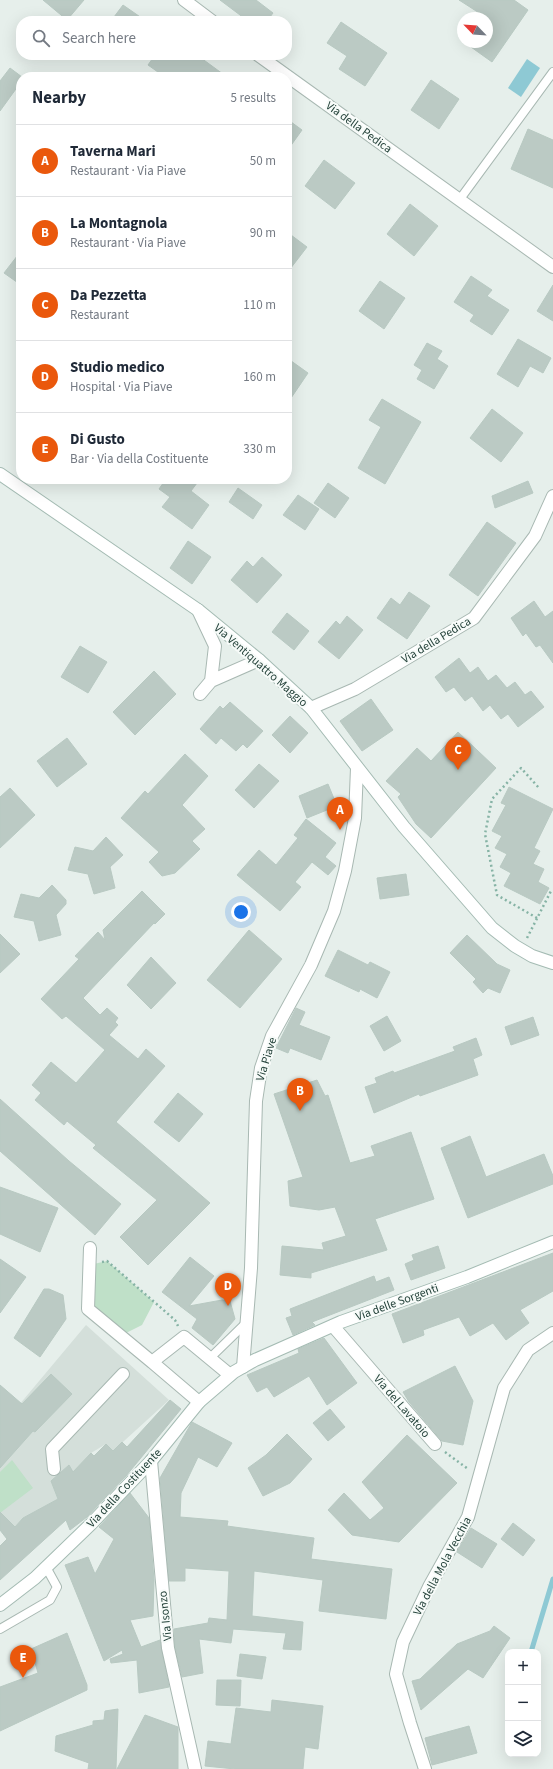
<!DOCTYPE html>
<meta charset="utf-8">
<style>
body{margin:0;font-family:"Source Sans 3",sans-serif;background:#f6f6f7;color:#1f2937}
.controls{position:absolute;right:12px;bottom:12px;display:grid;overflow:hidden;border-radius:8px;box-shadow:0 4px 16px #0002}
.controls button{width:36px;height:36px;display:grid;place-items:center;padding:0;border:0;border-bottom:1px solid #e0e1e3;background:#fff;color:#1f2937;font:20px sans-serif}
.compass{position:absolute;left:457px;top:12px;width:36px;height:36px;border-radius:50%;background:#fff;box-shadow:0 4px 16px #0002;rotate:295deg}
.you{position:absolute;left:241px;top:912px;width:14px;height:14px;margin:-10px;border:3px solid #fff;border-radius:50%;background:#1a73e8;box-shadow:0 0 0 6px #1a73e833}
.badge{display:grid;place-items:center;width:26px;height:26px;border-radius:50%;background:#ea580c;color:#fff;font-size:13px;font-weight:700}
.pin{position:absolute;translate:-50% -33px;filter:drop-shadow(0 1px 2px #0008)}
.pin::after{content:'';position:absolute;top:21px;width:14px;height:12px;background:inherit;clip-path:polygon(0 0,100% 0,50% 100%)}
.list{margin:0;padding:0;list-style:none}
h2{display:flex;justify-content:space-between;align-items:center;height:52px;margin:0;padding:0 16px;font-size:17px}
h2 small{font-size:13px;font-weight:400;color:#747a83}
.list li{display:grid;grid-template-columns:26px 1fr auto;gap:12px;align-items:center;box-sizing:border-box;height:72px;padding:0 16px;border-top:1px solid #e0e1e3}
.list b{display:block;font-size:15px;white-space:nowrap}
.list p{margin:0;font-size:13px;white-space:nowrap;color:#747a83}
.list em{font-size:13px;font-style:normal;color:#747a83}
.icon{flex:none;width:22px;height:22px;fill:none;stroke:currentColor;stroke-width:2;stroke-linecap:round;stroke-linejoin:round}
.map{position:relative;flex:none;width:553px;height:1769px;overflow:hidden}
.search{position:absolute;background:#fff;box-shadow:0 4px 16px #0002;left:16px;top:16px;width:276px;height:44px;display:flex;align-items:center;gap:10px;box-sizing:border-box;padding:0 14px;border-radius:16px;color:#747a83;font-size:15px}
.panel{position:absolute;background:#fff;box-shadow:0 4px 16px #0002;left:16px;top:72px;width:276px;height:412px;border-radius:16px}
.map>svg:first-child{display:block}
</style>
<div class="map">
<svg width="553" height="1769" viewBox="0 0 553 1769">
<rect width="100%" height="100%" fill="#e6efeb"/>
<path fill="#d4dfda" d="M86 1325 169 1400 113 1451 106 1444 91 1453 78 1467 79 1486 69 1465 52 1481 58 1499 23 1518 15 1527 7 1539 0 1530V1385L14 1397V1411Z"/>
<path fill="#bfe0c8" d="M107 1261 154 1302 142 1325 120 1336 88 1309 89 1265Z
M12 1460 33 1488 0 1513V1472Z"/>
<path fill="#8ec9d4" d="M527 59 540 68 521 97 508 88Z"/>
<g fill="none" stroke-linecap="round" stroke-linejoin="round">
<path stroke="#8ec9d4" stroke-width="5" d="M531 1652 553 1579"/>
</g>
<path fill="#bbcac4" stroke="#b8c9c2" d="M43 0H84L67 20Z
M220 0H256L273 13 267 21H248Z
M459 0H514L528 10 492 62 464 42H487V18Z
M123 5 146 21H111Z
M341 22 387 53 365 86 339 69 347 56 327 43Z
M155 55H197L227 77H165L148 65Z
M10 68 22 77H21V82L0 111V81Z
M431 80 459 99 439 129 411 110Z
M287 119 302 130 287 151Z
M528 129 553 140V188L511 169Z
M324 160 355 183 335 209 305 186Z
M410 204 438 226 414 256 387 234Z
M287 232 307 247 287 273Z
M21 251V285L4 273Z
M471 276 492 290 487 296 509 310 492 335 470 321 474 315 454 302Z
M380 281 405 298 384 329 359 311Z
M553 285V321L537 311Z
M518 339 551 358 543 373 530 366 518 387 497 374Z
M427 343 442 351 437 359 448 366 434 389 417 379 422 370 414 365Z
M287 358 308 373 287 404Z
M382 399 421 422 385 484 358 468 381 427 369 420Z
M492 409 523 433 501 462 470 438Z
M166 479H200L191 491 209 505 192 529 162 507 170 497 159 489Z
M528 481 533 493 495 508 492 496Z
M328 483 349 498 335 518 314 503Z
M238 488 262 505 253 519 229 502Z
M298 495 319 509 305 530 283 515Z
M487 522 516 543 478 596 449 575Z
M188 541 211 557 192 584 170 568Z
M262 557 282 575 257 603 231 580 247 561 253 567Z
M409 592 430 606 407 639 377 618 391 598 400 605Z
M534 601 545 617 553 611V663L540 645 536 647 526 633 523 636 511 618Z
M287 613 309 631 294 650 272 632Z
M347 616 363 630 339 659 318 642 336 621 340 625Z
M80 646 107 662 88 693 61 677Z
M459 658 470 673 478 667 488 681 496 675 507 688 515 682 525 695 531 691 544 707 518 727 508 714 501 719 490 705 483 711 472 696 465 701 454 687 446 692 435 677Z
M154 671 176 694 135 735 113 712Z
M371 699 393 730 362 751 340 721Z
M230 702 263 731 247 748 243 744 236 751 221 738 216 744 200 729 220 706 223 709Z
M290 716 308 733 290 753 272 735Z
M458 732 496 768 431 838 416 824 398 797 401 794 386 781 417 748 431 761Z
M67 738 87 764 57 787 37 761Z
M185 754 208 776 182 805 205 829 192 841 200 849 175 873 162 876 149 862 159 852 121 818 145 791 148 794Z
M259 764 279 781 254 808 235 790Z
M328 784 337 806 307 818 299 796Z
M509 787 553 809 534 848 540 851 533 864 544 869 538 882 549 888 540 904 504 886 511 873 500 867 507 854 495 848 502 836 492 831 506 805 501 803Z
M10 788 35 815 0 848V797Z
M306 819 336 843 325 857 336 866 328 875 312 862 295 882 301 887 280 911 237 875 259 850 276 865 298 838 294 835Z
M106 837 123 855 110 867 115 888 94 894 88 874 68 870 75 847 93 851Z
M406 874 409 895 380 899 377 878Z
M52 885 66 900V904L56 915 61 935 39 941 34 921 14 917 21 894 39 898Z
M142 891 165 914 155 924 154 923 83 998 100 1015 107 1008 118 1018 115 1022 118 1025 109 1035 138 1059 146 1049 165 1066 116 1122 210 1203 148 1265 120 1237 157 1200 93 1148 96 1145 67 1121 64 1125 35 1100 41 1093 32 1085 51 1062 76 1083 105 1050 66 1016 62 1019 41 999 79 959 75 956 98 932 105 940 103 930Z
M249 930 282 959 240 1008 207 980Z
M0 934 20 954 0 973Z
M467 935 497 964 510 970 500 993 488 988 483 993 473 982 476 979 450 953Z
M338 950 368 965 370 962 390 972 377 998 360 989 359 992 325 976Z
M151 957 176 983 151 1009 127 985Z
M296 1008 305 1012 299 1025 330 1037 321 1060 290 1048 288 1053 276 1048Z
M387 1016 401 1041 384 1051 370 1026Z
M533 1017 539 1035 511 1045 505 1027Z
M476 1038 482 1055 473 1059 478 1075 420 1096 419 1094 374 1113 365 1087 377 1083 375 1078 393 1071 394 1073 455 1051 453 1047Z
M317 1080 325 1096 328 1095 350 1163 375 1156 371 1146 411 1132 434 1199 375 1219 387 1250 311 1273V1278L280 1275 282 1246 324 1250 322 1243 346 1236 335 1207 319 1210 290 1206 288 1181 303 1177 274 1094Z
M178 1093 203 1114 179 1142 154 1122Z
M0 1099 69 1161 121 1204 95 1235 0 1151Z
M470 1136 486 1177 544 1154 553 1176V1184L468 1218 441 1148Z
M0 1187 58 1208 40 1252 0 1234Z
M438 1246 445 1268 411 1280 405 1264 414 1260 412 1255Z
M553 1253V1291L520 1310 529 1323 506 1340 493 1323 470 1336 459 1317 423 1330 424 1335 403 1343 392 1314Z
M190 1257 214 1276 189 1306 222 1300 230 1301 235 1319 213 1345 192 1328 197 1319 162 1292Z
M0 1259 26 1277 0 1313Z
M374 1276 376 1282 389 1277 394 1290 312 1322 315 1325 293 1335 286 1318 292 1316 290 1309Z
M44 1289H49L63 1295 66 1319 40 1357 14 1338Z
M324 1338 357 1383 327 1405 309 1376 274 1397 267 1387 257 1392 247 1375 299 1353 298 1349Z
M455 1366 473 1401 463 1445 442 1441 409 1402 403 1392Z
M51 1374 72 1394 35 1432 33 1431 0 1468V1385L22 1404Z
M170 1400 181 1409 126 1476 87 1517 70 1530 66 1520 0 1580V1546L7 1539 0 1530V1512L15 1527 23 1518 58 1499 51 1481 69 1465 73 1472 91 1453 94 1456 106 1444 113 1451 122 1442 127 1447Z
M330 1409 345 1427 328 1441 313 1423Z
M192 1422 232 1443 217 1467 198 1457 181 1493 180 1517 228 1521 227 1526 314 1538 311 1559 392 1569 386 1619 319 1611 323 1580 254 1571 252 1616 303 1622 301 1650 283 1649 286 1633 233 1629 231 1643 199 1639 203 1673 182 1677 175 1647 174 1629 208 1623 209 1618 227 1620 229 1571 185 1568V1581H169L160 1478Z
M287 1434 312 1459 290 1483 263 1496 248 1468 266 1455Z
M407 1435 457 1483 399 1542 352 1535 328 1510 344 1493 370 1520 384 1508 362 1482Z
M130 1493 149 1518 154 1580 153 1616 130 1620 141 1647 160 1640 169 1687 139 1693 137 1660 111 1663 110 1659 123 1654 122 1650 104 1661 65 1565 88 1557 95 1574 114 1539 99 1527Z
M513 1523 535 1540 523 1556 501 1539Z
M471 1528 497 1544 482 1568 457 1552Z
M494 1626 510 1638 483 1678 468 1669 421 1710 412 1681 420 1679 457 1644 490 1631Z
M67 1633 87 1685V1690L0 1731V1687L38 1673 31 1649Z
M240 1654 266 1657 262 1679 237 1676Z
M217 1680H241L240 1706 216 1705Z
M272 1700 323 1706 318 1749 305 1747 303 1769H235L205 1766 208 1741 231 1744 236 1708 271 1712Z
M118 1709 116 1769H88L89 1763 55 1751 56 1736 93 1725V1721L104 1720 105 1711Z
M145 1715 178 1727V1769H117Z
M469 1726 477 1753 432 1765 425 1738Z"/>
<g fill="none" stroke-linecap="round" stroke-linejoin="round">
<g stroke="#a8b8b2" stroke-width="10">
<path id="lane" d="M460 199 553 72
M210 1358 246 1323
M0 1629 50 1600 57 1587 46 1567"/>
</g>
<g stroke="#a8b8b2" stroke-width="14">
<path id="street" d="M184 0 212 21
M258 55 553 267
M198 610 215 646 211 681 259 660
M200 694 211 681
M311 708 355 689 474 618 535 536 553 496
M90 1248 88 1309 152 1362
M333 1326 435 1444
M243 1367 251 1268 256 1101 261 1068 272 1036 311 965 334 911 345 871 355 818 357 768
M199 1402 152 1362 184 1337 230 1375
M151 1461 168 1648 195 1769
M54 1469 52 1449 123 1374
M425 1769 410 1723 396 1674 403 1642 429 1587 468 1517 504 1388 528 1350 553 1333"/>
</g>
<g stroke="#a4bbb3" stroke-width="14">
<path id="secondary" d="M0 474 198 610 259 660 311 708 404 827 492 928 515 946 532 956 553 963
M0 1605 35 1578 91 1524 151 1461 199 1402 234 1372 255 1360 341 1322 467 1277 553 1242"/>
</g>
<path stroke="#86b3a5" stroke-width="2.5" stroke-dasharray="2 3" stroke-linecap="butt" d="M537 918 497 895 485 834 492 799 521 768 539 788
M527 938 551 891 553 890
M102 1262 107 1261 175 1320 178 1326
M445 1452 468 1469"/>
<use href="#lane" stroke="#fff" stroke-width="8"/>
<use href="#street" stroke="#fff" stroke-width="12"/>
<use href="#secondary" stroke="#fff" stroke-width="12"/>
</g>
<g text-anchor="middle" stroke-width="4" stroke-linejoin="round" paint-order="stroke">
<g font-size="12" fill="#24423a" stroke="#f7fbf9">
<text transform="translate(359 127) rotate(36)" y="4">Via della Pedica</text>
<text transform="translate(436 640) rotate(-31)" y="4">Via della Pedica</text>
<text transform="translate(261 665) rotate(41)" y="4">Via Ventiquattro Maggio</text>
<text transform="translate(266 1059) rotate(-73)" y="4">Via Piave</text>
<text transform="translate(397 1302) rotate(-20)" y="4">Via delle Sorgenti</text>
<text transform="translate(402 1406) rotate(49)" y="4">Via del Lavatoio</text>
<text transform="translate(124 1488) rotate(-47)" y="4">Via della Costituente</text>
<text transform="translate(442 1566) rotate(-62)" y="4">Via della Mola Vecchia</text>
<text transform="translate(165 1616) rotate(-96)" y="4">Via Isonzo</text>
</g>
</g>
</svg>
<div class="controls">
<button>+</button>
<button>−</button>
<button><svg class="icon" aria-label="layers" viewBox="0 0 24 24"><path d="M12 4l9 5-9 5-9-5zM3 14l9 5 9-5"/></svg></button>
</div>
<svg class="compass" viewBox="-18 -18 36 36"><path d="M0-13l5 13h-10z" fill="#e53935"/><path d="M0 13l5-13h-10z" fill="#747a83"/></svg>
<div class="you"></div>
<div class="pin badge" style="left:340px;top:830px">A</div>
<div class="pin badge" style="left:300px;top:1111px">B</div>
<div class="pin badge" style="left:458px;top:770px">C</div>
<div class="pin badge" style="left:228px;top:1306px">D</div>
<div class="pin badge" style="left:23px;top:1678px">E</div>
<div class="search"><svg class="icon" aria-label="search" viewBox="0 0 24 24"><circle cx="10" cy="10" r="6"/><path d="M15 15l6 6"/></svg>Search here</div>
<section class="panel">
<h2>Nearby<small>5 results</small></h2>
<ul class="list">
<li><span class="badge">A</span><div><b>Taverna Mari</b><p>Restaurant · Via Piave</p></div><em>50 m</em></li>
<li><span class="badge">B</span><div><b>La Montagnola</b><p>Restaurant · Via Piave</p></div><em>90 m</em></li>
<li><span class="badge">C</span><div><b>Da Pezzetta</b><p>Restaurant</p></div><em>110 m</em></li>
<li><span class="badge">D</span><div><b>Studio medico</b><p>Hospital · Via Piave</p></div><em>160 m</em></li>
<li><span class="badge">E</span><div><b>Di Gusto</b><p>Bar · Via della Costituente</p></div><em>330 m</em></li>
</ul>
</section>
</div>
